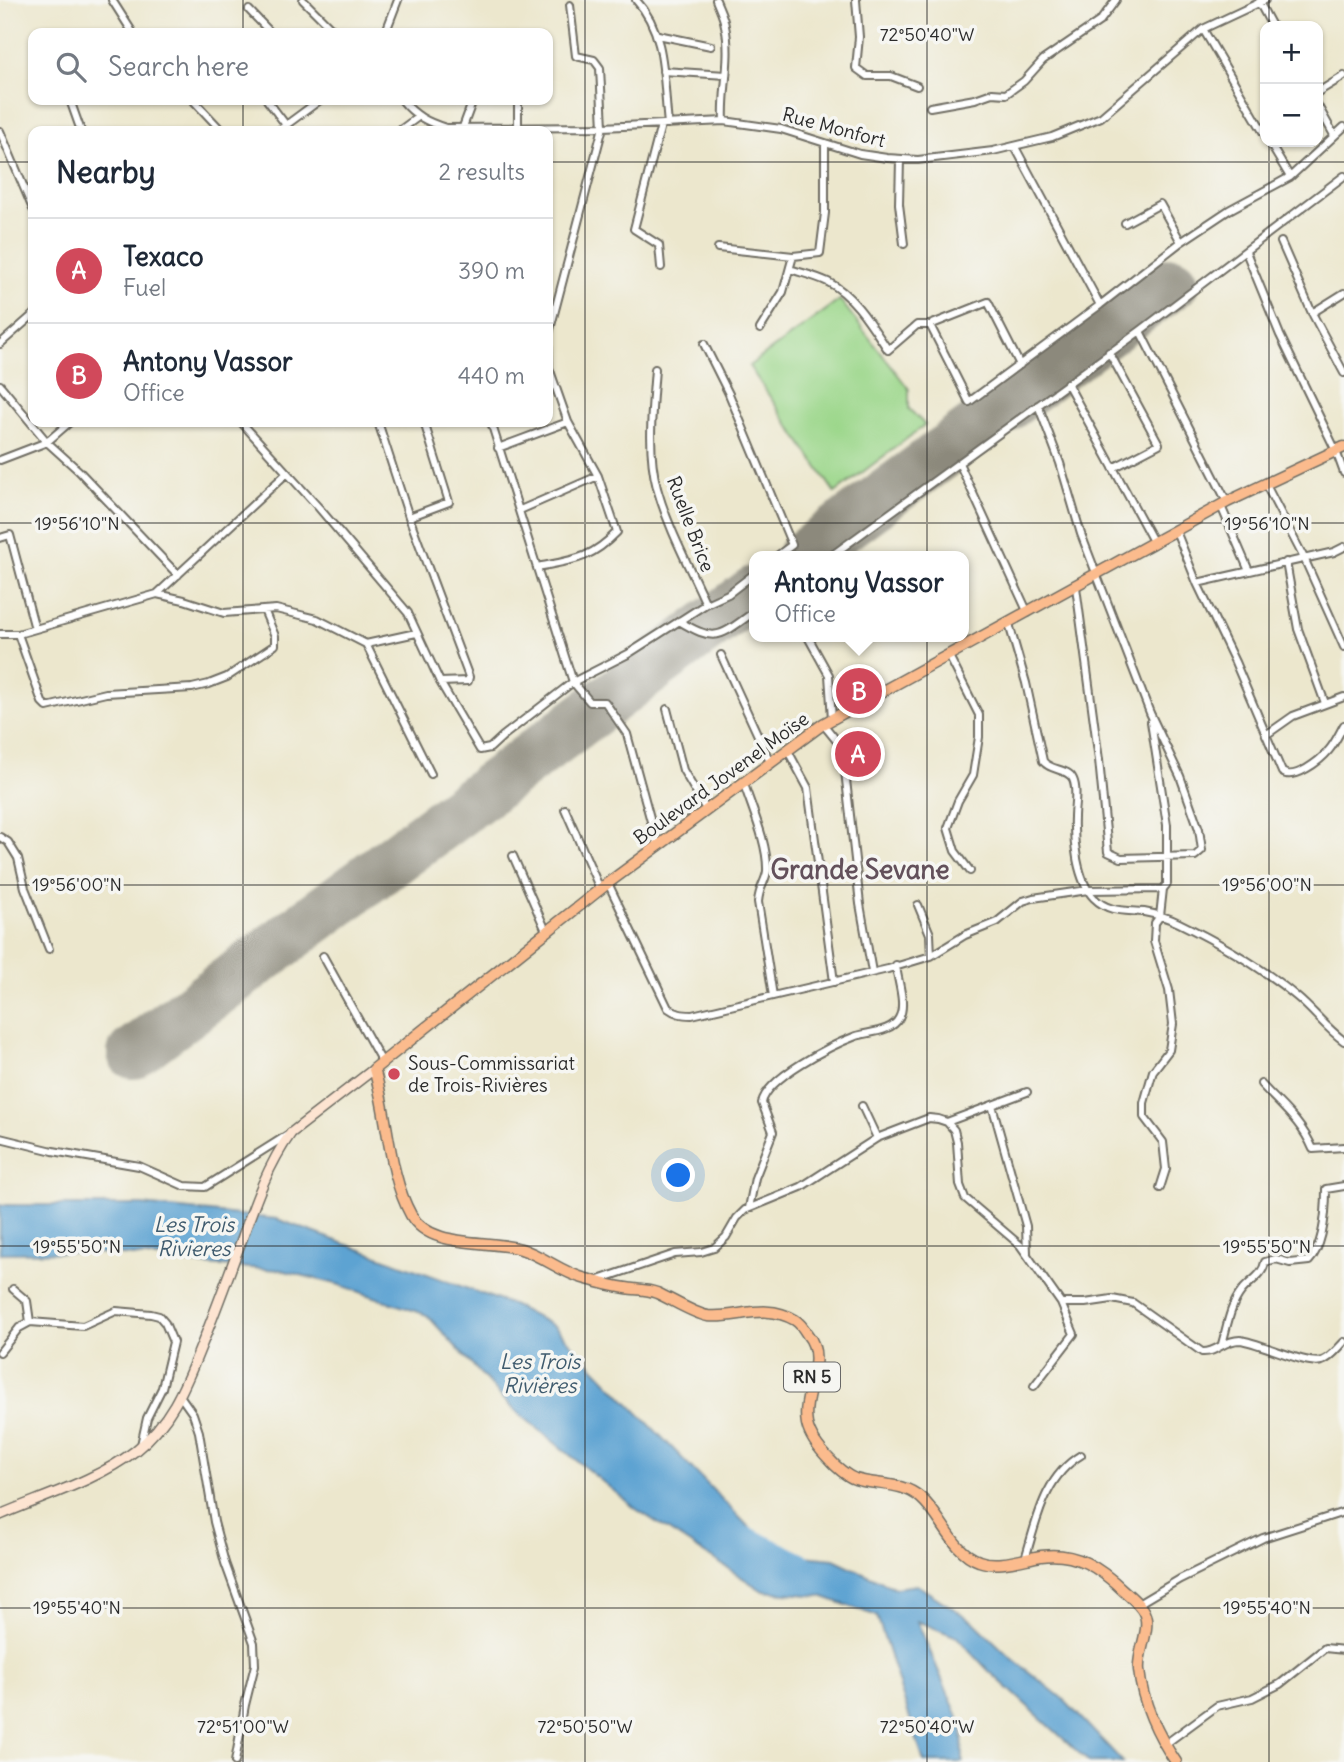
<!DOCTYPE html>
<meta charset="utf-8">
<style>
body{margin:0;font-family:Delius,sans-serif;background:#f2f2f3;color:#1f2937}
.controls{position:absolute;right:21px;top:21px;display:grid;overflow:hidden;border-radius:14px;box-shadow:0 2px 5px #0004}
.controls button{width:63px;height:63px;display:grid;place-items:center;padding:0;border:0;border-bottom:2px solid #e0e1e3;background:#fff;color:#1f2937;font:35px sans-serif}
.you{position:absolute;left:679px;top:1176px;width:24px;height:24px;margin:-18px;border:5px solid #fff;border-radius:50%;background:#1a73e8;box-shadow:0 0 0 10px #1a73e833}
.badge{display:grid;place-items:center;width:46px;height:46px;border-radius:50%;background:#d1495b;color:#fff;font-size:23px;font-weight:700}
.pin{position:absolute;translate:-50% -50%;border:4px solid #fff;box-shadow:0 2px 7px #0006}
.popup{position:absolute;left:749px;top:551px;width:220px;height:91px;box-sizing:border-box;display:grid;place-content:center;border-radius:14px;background:#fff;filter:drop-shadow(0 2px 5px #0005);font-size:23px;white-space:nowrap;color:#747a83}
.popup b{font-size:26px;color:#1f2937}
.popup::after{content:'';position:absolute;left:50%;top:100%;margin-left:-14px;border:14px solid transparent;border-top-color:#fff}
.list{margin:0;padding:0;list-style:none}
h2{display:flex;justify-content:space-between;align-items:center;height:91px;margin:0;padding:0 28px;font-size:30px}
h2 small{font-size:23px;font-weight:400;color:#747a83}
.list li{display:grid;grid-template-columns:46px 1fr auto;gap:21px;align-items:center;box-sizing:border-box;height:105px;padding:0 28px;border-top:2px solid #e0e1e3}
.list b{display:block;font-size:26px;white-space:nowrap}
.list p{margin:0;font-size:23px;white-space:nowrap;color:#747a83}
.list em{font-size:23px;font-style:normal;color:#747a83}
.icon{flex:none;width:38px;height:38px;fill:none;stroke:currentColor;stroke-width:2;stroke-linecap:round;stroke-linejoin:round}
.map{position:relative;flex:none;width:1344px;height:1762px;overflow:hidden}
.search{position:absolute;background:#fff;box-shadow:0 2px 5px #0004;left:28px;top:28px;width:525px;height:77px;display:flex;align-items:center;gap:18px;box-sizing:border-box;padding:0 24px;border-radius:14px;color:#747a83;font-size:26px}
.panel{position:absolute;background:#fff;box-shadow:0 2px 5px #0004;left:28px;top:126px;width:525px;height:301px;border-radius:14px}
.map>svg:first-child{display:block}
</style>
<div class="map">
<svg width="1344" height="1762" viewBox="0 0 1344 1762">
<rect width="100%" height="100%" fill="#f6f6f2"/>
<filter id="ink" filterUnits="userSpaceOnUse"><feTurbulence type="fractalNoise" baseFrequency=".0143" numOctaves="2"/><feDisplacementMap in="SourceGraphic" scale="14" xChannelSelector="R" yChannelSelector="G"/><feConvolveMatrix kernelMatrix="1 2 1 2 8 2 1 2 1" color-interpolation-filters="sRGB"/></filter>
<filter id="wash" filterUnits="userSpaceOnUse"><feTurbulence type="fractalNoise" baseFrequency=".00686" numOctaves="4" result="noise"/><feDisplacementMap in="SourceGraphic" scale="28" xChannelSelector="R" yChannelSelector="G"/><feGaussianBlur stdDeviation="1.57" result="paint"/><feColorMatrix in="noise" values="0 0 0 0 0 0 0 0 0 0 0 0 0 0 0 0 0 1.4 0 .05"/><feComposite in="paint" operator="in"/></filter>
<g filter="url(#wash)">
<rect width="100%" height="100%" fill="#ece7cd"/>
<path fill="#9cd78b" stroke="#64815b" stroke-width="2" d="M840 300 909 389V409L925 425 835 493 749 366Z"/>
<path fill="#5da3d2" stroke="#44677e" stroke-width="2" d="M0 1205H142L277 1219 512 1305 554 1326 774 1553 834 1559 895 1588 917 1585 974 1622 1008 1655 1063 1699 1123 1762H1089L989 1671 957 1637 917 1621 962 1726 963 1762H924L877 1616 821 1596 763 1591 636 1509 510 1406 427 1315 340 1285 281 1270 190 1264 159 1258 85 1252 0 1253Z"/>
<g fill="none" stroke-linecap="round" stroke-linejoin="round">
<path stroke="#5da3d2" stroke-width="14" d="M748 1534 806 1562"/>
<path stroke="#8c897c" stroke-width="52" d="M803 556 1173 283
M133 1053 754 592"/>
</g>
</g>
<g filter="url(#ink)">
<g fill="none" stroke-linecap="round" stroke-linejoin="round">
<g stroke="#6f6d64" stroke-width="10">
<path id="minor" d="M112 0 133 33
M303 0 336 33
M636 0C667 33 663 81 668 124
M716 0C719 8 724 17 725 26 732 58 722 90 724 121
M856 0 859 37 856 68 867 76H891L917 86
M1259 2 1272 26
M249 10 271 33
M1203 29 1265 135
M388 33V26L398 0
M658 35 711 46
M663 71 726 75
M1318 92 1344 76
M70 100 81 131
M193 100 222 131
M267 100 286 125
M402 100C415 116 427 122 446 128L603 127 724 121 781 129 860 154 887 158 918 160 993 151 1052 137 1101 117 1203 29 1265 0
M1318 106 1334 135
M930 107 975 99 992 93 1006 94 1024 81 1043 60 1100 21 1116 0
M661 125 634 229 659 245 661 267
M463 127 473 100
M518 127V100
M0 131 33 209
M278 131 320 100
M399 131 418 117
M1269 142 1290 177
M1015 147 1100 305 1181 242 1229 210 1290 177 1344 127
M900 159 899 204 904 244
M1125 223 1160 204 1181 242
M1281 242 1312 313 1344 373
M718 248 793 256 820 253 825 213V143
M1246 252 1280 335 1336 451 1344 473
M790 269C802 273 816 276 828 282 854 295 872 326 888 350L917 325H930L988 302 1020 365
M1312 313 1344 293
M930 325 969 402 1100 305
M760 329 783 292 793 256
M1140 331 1227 502
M0 344 33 315
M704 344 729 394 792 545 777 556
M1109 352 1159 444 1113 468
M655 369C652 409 647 450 657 488 668 528 689 566 706 604
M1067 383 1154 543
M0 385 47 442 0 460
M1038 405 1060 463 1081 534 1150 713 1180 776 1199 829 1202 850 1195 856 1121 858 1108 852 1099 760 1076 587
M70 422 47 442 79 471 178 575
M241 422 319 508 408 613 440 682 480 750 490 748 503 736 573 682 590 702H605L627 734 658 847
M378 422 409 517 469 677 468 681 440 682
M491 422 573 682 628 654 706 604 728 594 754 574
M498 448 568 422
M959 463 1028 613
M1266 485 1304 558 1344 647
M1221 506 1249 571
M520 510 598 476
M409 517 449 502 424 422
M1176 531 1197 583 1235 662 1282 772C1294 781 1320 761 1329 750 1335 743 1339 734 1344 725
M0 538 10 535 35 629
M831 556 1140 331 1344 176
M1286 562 1298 629 1325 703
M537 567C573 560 590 560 617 532L598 476 568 422 549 368 548 337 603 127 600 68 594 60 576 56 570 5
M1197 583 1334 552 1344 547
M157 594 287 473
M679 621C717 644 720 636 754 612
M1009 624 1026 683 1043 761C1050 771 1068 768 1073 779 1078 790 1074 806 1074 817 1073 840 1077 881 1094 898 1109 913 1125 910 1144 912 1155 914 1169 918 1179 923 1220 943 1263 968 1297 997 1314 1011 1326 1028 1344 1041
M0 634H18L157 594 184 600 224 613 276 609 317 619 366 644 431 774
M18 634 42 702 47 707 106 693 192 688 209 684 227 677 275 645V636L264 610
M808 637 829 675 832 719
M366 644 416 633
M721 655 771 764
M949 656 979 715V737L973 775 958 801 948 828 955 851 970 871
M667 709 683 770 707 811
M823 724 836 740 843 753 860 904 872 972
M1266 735 1293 716 1344 697
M788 751 808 788 834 982
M744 784C752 809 768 844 767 871 766 881 759 887 758 902L773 996
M565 809 600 889
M0 837 8 842 18 858 25 888 49 949
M513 856 547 933
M608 883 668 1008C676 1014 682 1015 692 1015L888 969 931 956 965 935 997 922 1023 901 1033 898 1088 890 1163 889 1167 884V825L1151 722
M918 905 930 934 931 956
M323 956 382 1062
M1261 1084C1281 1106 1301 1121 1313 1149L1344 1147
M992 1105 1026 1226 1027 1253
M862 1106 877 1138
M947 1122 1027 1092
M0 1138 53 1151 139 1166 184 1186 205 1187 289 1134
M1160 1188 1166 1169 1163 1142 1144 1117V1103L1153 1071 1169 1050 1173 1024 1169 990 1154 941 1155 923 1160 916 1163 889
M749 1208 755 1178 773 1132 762 1103C766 1078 832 1045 856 1036 869 1032 892 1032 899 1018 907 1004 897 980 896 965
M598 1280 675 1254 701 1252 714 1248 726 1237 737 1218 745 1210 801 1187 877 1138 929 1118 938 1119 947 1122 954 1130 957 1142 960 1185 965 1198 1020 1245 1061 1303H1085L1112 1299 1133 1303 1202 1352C1217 1353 1223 1340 1240 1340 1259 1342 1307 1366 1322 1361 1331 1358 1338 1348 1344 1342
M30 1322 83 1326 116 1311 151 1314 159 1316 165 1323 173 1342 162 1388 147 1418 141 1445
M1222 1344C1227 1327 1230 1306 1241 1292 1249 1281 1263 1276 1265 1262L1276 1259 1290 1263 1309 1261C1324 1245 1326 1210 1326 1189L1344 1186
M0 1352 19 1328 30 1322 27 1301 13 1289
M1034 1386 1074 1334 1061 1303
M181 1397 193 1414 199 1432 214 1522 225 1563 254 1643 255 1665 245 1705 235 1762
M1025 1559C1037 1520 1044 1477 1081 1455
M1138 1604 1180 1579 1263 1538 1344 1512
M1164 1745 1217 1706 1252 1698 1280 1684 1325 1648 1344 1650"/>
</g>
<g stroke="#6f6d64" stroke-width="12">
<path id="secondary" d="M0 1515C44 1496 96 1481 135 1451 170 1423 184 1389 200 1349 215 1313 228 1276 242 1239 255 1202 268 1165 291 1133L374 1069"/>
</g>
<g stroke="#6f6d64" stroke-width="13">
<path id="primary" d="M1176 1762C1158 1736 1142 1702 1139 1670 1137 1650 1154 1626 1142 1609 1137 1602 1130 1596 1124 1591 1100 1568 1076 1551 1041 1556 1022 1559 998 1568 979 1561 952 1552 942 1516 921 1498 902 1481 877 1486 855 1479 847 1476 836 1467 830 1460 820 1450 810 1438 807 1424 801 1393 829 1360 807 1334 804 1329 800 1323 795 1320 765 1302 737 1319 708 1316 694 1314 671 1299 657 1293 646 1289 637 1290 626 1288 612 1286 597 1282 583 1278 561 1272 543 1256 521 1249 487 1239 430 1249 411 1215 388 1174 388 1114 374 1069L608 883 823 724 1227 502 1344 447"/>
</g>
<use href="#minor" stroke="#fff" stroke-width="6"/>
<use href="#secondary" stroke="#fde4d1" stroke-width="9"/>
<use href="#primary" stroke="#fbbb8d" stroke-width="10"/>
</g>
</g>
<path fill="none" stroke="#2b2b2b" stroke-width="2" stroke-opacity="0.45" d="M243 0V33M585 0V1762M927 0V1762M1269 0V26M243 100V131M1269 142V1762M0 162H33M548 162H1344M243 422V1762M0 523H1344M0 885H1344M0 1246H1344M0 1608H1344"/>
<circle fill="#d1495b" stroke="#f6f6f2" stroke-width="2.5" cx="394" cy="1074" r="7"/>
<g text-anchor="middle" stroke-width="7" stroke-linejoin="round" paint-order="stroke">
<rect fill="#f6f6f2" stroke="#686867" stroke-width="2" x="784" y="1362.5" width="56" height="29" rx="5"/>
<g font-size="18" font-weight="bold" fill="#2b2b2b">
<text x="812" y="1383">RN 5</text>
</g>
<g font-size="19" fill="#2b2b2b" stroke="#f6f6f2">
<text transform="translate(834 127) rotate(15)" y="7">Rue Monfort</text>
<text transform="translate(691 524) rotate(69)" y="7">Ruelle Brice</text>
<text transform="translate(721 778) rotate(-36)" y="7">Boulevard Jovenel Moïse</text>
</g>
<g font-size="19" fill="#2b2b2b" stroke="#f6f6f2" text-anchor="start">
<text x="408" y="1070">Sous-Commissariat<tspan x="408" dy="22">de Trois-Rivières</tspan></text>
</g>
<g font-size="21" font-style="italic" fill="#3f5b6e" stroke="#f6f6f2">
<text x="194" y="1232">Les Trois<tspan x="194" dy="24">Rivieres</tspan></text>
<text x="540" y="1369">Les Trois<tspan x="540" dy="24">Rivières</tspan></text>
</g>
<g font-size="26" font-weight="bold" fill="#63515b" stroke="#f6f6f2">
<text x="860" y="879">Grande Sevane</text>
</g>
</g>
<g font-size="18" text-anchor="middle" fill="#2b2b2b" stroke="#f6f6f2" stroke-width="7" stroke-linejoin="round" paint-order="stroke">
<text x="927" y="41">72°50'40"W</text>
<text x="77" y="530">19°56'10"N</text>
<text x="1267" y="530">19°56'10"N</text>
<text x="77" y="891">19°56'00"N</text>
<text x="1267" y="891">19°56'00"N</text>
<text x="77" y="1253">19°55'50"N</text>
<text x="1267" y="1253">19°55'50"N</text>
<text x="77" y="1614">19°55'40"N</text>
<text x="1267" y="1614">19°55'40"N</text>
<text x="243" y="1733">72°51'00"W</text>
<text x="585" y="1733">72°50'50"W</text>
<text x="927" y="1733">72°50'40"W</text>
</g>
</svg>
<div class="controls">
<button>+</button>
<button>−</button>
</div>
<div class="you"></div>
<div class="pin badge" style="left:858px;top:754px">A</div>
<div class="pin badge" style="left:859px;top:691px">B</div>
<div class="popup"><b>Antony Vassor</b>Office</div>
<div class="search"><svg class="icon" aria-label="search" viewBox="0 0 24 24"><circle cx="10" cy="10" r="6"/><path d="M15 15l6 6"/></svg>Search here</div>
<section class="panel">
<h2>Nearby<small>2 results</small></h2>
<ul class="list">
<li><span class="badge">A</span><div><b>Texaco</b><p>Fuel</p></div><em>390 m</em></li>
<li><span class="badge">B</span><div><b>Antony Vassor</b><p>Office</p></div><em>440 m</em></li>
</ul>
</section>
</div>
